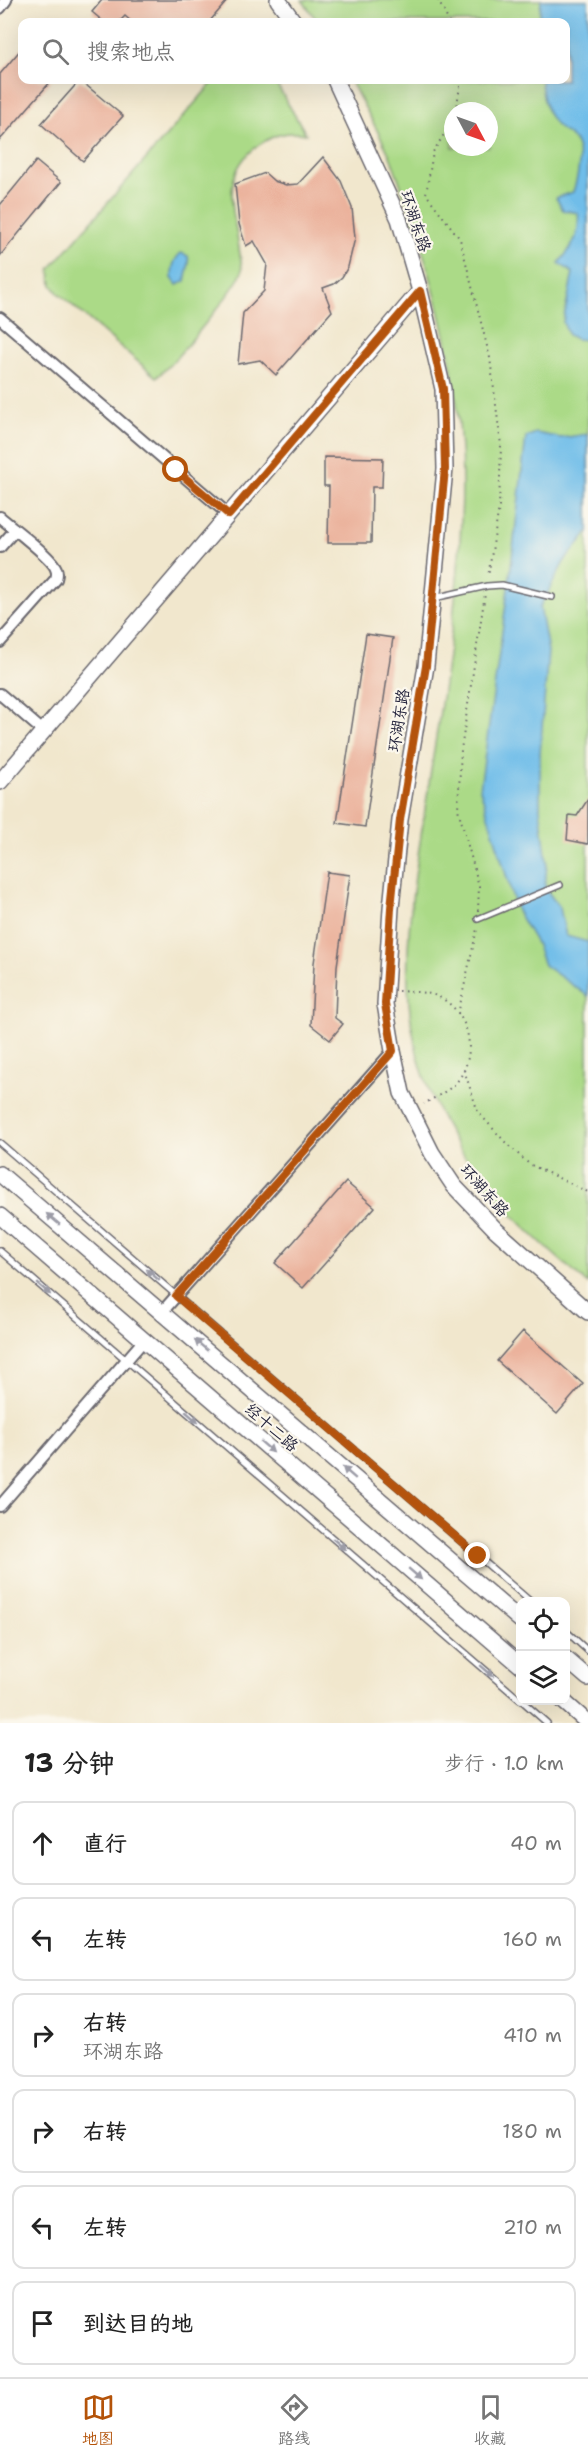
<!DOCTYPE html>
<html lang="zh">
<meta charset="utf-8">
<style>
body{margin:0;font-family:"Shantell Sans","LXGW WenKai TC",sans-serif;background:#f2f2f2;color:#222}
.controls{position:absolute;right:18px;bottom:18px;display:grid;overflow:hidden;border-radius:12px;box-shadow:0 6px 24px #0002}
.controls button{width:54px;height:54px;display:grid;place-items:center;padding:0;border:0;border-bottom:2px solid #e0e0e0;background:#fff;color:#222;font:30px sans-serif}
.compass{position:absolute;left:444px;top:102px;width:54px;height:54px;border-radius:50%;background:#fff;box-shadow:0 6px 24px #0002;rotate:131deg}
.stop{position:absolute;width:18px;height:18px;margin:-14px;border:4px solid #b45309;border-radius:50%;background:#fff}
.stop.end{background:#b45309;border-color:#fff;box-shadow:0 2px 6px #0008}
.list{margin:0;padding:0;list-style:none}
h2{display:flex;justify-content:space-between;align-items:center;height:78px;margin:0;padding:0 24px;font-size:26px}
h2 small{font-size:20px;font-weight:400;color:#767676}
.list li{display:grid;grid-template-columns:39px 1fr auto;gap:18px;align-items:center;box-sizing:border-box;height:84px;margin:0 12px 12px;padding:0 12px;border:2px solid #e0e0e0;border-radius:12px}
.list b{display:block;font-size:22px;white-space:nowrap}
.list p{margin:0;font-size:20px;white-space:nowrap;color:#767676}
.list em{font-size:20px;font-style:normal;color:#767676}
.icon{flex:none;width:33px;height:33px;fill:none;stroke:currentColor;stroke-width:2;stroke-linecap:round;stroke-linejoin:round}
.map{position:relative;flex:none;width:588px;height:1723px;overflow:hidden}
.search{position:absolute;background:#fff;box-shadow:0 6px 24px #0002;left:18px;right:18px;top:18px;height:66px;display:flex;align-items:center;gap:15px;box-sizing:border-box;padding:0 21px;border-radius:12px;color:#767676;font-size:22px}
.sheet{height:654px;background:#fff}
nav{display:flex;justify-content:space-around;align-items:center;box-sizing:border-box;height:84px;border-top:2px solid #e0e0e0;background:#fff;font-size:16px;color:#767676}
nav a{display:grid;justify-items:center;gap:3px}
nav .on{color:#b45309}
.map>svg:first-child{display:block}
</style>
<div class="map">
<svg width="588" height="1723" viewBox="0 0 588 1723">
<rect width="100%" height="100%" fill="#fbf7ec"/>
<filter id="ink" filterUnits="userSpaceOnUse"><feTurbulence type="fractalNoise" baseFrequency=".0167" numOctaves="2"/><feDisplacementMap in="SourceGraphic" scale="12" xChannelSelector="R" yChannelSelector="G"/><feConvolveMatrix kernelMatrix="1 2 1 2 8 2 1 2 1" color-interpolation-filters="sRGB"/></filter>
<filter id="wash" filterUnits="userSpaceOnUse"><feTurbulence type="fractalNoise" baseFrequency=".008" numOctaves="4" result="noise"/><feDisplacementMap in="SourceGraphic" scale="24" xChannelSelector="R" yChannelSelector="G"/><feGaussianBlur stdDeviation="1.35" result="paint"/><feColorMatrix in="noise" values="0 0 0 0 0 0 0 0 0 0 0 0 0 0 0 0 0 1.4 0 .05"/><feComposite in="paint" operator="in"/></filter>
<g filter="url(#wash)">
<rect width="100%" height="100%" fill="#f1e7cd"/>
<path fill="#abda87" stroke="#667e61" stroke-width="1.5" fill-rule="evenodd" d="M302 0H588V1284C523 1229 466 1177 432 1097 389 999 413 892 428 790 443 688 462 586 462 481 462 389 439 296 409 209 402 191 397 172 389 154 377 129 363 104 350 80H566V22H318ZM453 111H489V147H453Z
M215 80H274L306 134C287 131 275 134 259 145 220 172 233 208 239 248 240 255 242 264 242 271 240 284 169 370 156 377L58 293 52 285 50 269Z"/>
<path fill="#6fbde9" stroke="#487092" stroke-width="1.5" d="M541 0H588V340L576 339 568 335 563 322 573 273 559 263C572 247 581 235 578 213L563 210 556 198 573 192C578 177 583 155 574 140 571 135 563 132 559 128 546 116 542 96 541 80H566V22H539Z
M181 253 188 256 189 263 185 281 177 285 172 278C172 269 173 260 181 253Z
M536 433 561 438 588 434V532L564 562 540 607 548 651 540 754V809L547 862 545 888 560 908 566 936 588 942V996L544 965 536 943 517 911 480 789 510 575 526 437Z"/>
<g id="blocks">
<path fill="#ebb29c" d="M102 0H228L209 22H132L125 16 119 22H104L92 12Z
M22 48V80H52L0 140V74Z
M80 80 123 116 83 161 41 124Z
M323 157 341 181 352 208 355 238 348 267 342 277 334 284 323 288 332 311 276 375 260 360 238 364 243 313 264 291 267 264 254 241 246 246 239 224 235 184 265 173 274 181 286 185 298 184Z
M36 161 61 182 0 256V205Z
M324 457 383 458 382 487H372L371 543H328L329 486H324Z
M366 634 393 638 365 827 337 823Z
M588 799V844L567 840 569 815 577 816Z
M327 872 350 875 337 966 335 1018 343 1024 330 1040 311 1025 314 963Z
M346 1182 375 1207 303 1288 275 1263Z
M523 1331 583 1384 557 1414 497 1361Z"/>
</g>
</g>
<g filter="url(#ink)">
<use href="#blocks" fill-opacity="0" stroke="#6a676e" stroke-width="1.5"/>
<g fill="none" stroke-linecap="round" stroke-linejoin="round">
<g stroke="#6a676e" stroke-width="8">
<path id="lane" d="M434 598 487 586 502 585 552 597
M478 919 560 885
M0 1143 531 1602
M0 1251 520 1700
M566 1631 588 1651
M521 1700 547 1723"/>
</g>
<g stroke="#6a676e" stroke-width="14">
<path id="street" d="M0 8 6 0
M0 318 229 515
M0 517C11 527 53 558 56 569 58 573 57 575 56 579L0 642
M0 547 15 530
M0 694 43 731
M162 1312 393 1051
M0 1506 144 1340"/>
</g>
<g stroke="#6a676e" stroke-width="18">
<path id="secondary" d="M278 0 294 22
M335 80 399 219 420 291 443 389 445 469 426 666 400 820 391 908 385 1004 393 1051 402 1093 432 1153 454 1186 496 1230 588 1312
M0 782 420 291
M0 1174 520 1620
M0 1216 520 1665
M566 1659 588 1678
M562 1700 588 1723"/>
</g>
<path stroke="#6a676e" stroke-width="2" stroke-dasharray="1.5 4.5" stroke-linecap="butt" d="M438 0 449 22
M456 111 461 80
M453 120 433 152 426 194 460 239 490 358 501 445 499 507 488 577
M478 911 479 886 458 809 461 750 485 594
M398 991C412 992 426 991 439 997 471 1013 479 1057 455 1084 446 1092 434 1098 424 1104
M458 1014 477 929
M464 1070 478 1112 506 1143 529 1164 588 1192"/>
<use href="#lane" stroke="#fff" stroke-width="5"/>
<use href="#street" stroke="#fff" stroke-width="10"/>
<use href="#secondary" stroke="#fff" stroke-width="15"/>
</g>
<defs><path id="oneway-solid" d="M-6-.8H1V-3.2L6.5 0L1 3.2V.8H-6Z" transform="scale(1.5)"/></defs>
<g fill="#9c9ca7">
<use href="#oneway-solid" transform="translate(53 1219) rotate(-140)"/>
<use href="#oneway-solid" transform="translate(153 1275) rotate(-139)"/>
<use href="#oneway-solid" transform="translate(44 1289) rotate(41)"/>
<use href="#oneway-solid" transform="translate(201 1345) rotate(-139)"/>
<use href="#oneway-solid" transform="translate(192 1417) rotate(41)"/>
<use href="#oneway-solid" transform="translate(267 1447) rotate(41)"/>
<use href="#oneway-solid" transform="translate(349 1473) rotate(-139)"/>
<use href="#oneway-solid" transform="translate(339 1544) rotate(41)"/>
<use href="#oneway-solid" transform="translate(415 1574) rotate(41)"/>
<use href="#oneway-solid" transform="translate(487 1671) rotate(41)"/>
</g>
</g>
<g fill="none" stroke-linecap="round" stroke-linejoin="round" filter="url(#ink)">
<path stroke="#b45309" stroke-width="8" d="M176 470 229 515 420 291 443 389 445 469 426 666 400 820 391 908 385 1004 393 1051 176 1296 478 1556"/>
</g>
<g text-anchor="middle" stroke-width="4.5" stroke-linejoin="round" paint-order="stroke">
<g font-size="16" fill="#22223b" stroke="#fbf7ec">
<text transform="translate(416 221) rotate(71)" y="6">环湖东路</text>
<text transform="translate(398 720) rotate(-81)" y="6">环湖东路</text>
<text transform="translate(485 1190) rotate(48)" y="6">环湖东路</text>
<text transform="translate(272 1427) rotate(41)" y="6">经十二路</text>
</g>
</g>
</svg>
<div class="controls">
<button><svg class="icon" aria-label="locate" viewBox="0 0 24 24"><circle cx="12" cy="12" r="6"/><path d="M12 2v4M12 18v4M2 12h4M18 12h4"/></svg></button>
<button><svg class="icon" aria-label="layers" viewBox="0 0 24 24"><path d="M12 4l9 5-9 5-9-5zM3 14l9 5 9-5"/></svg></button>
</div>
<svg class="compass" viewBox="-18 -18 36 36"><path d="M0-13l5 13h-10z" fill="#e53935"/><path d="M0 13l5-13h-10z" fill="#767676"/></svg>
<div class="stop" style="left:176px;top:470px"></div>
<div class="stop end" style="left:478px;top:1556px"></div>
<div class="search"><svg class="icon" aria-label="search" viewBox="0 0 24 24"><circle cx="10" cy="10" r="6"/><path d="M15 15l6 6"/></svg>搜索地点</div>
</div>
<section class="sheet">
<h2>13 分钟<small>步行 · 1.0 km</small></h2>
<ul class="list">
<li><svg class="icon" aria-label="ahead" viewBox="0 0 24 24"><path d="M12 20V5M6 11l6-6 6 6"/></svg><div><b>直行</b></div><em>40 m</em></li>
<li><svg class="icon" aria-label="left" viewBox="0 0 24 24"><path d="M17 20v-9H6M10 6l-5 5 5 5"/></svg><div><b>左转</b></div><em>160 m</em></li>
<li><svg class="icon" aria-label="right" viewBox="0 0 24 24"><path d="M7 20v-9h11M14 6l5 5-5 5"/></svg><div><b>右转</b><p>环湖东路</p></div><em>410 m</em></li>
<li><svg class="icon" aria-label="right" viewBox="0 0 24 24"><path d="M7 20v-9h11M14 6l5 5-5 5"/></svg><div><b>右转</b></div><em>180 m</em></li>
<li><svg class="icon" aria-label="left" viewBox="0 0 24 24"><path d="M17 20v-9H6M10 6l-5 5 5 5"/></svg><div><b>左转</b></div><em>210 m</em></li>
<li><svg class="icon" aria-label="arrive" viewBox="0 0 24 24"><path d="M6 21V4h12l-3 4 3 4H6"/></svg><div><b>到达目的地</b></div></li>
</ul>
</section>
<nav>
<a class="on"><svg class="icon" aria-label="map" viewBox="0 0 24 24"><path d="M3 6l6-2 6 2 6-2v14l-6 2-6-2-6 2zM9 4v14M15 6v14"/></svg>地图</a>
<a><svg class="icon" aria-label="directions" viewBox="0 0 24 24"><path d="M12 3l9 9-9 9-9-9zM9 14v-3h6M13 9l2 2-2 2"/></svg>路线</a>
<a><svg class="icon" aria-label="saved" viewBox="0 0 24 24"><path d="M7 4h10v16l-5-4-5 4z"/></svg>收藏</a>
</nav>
